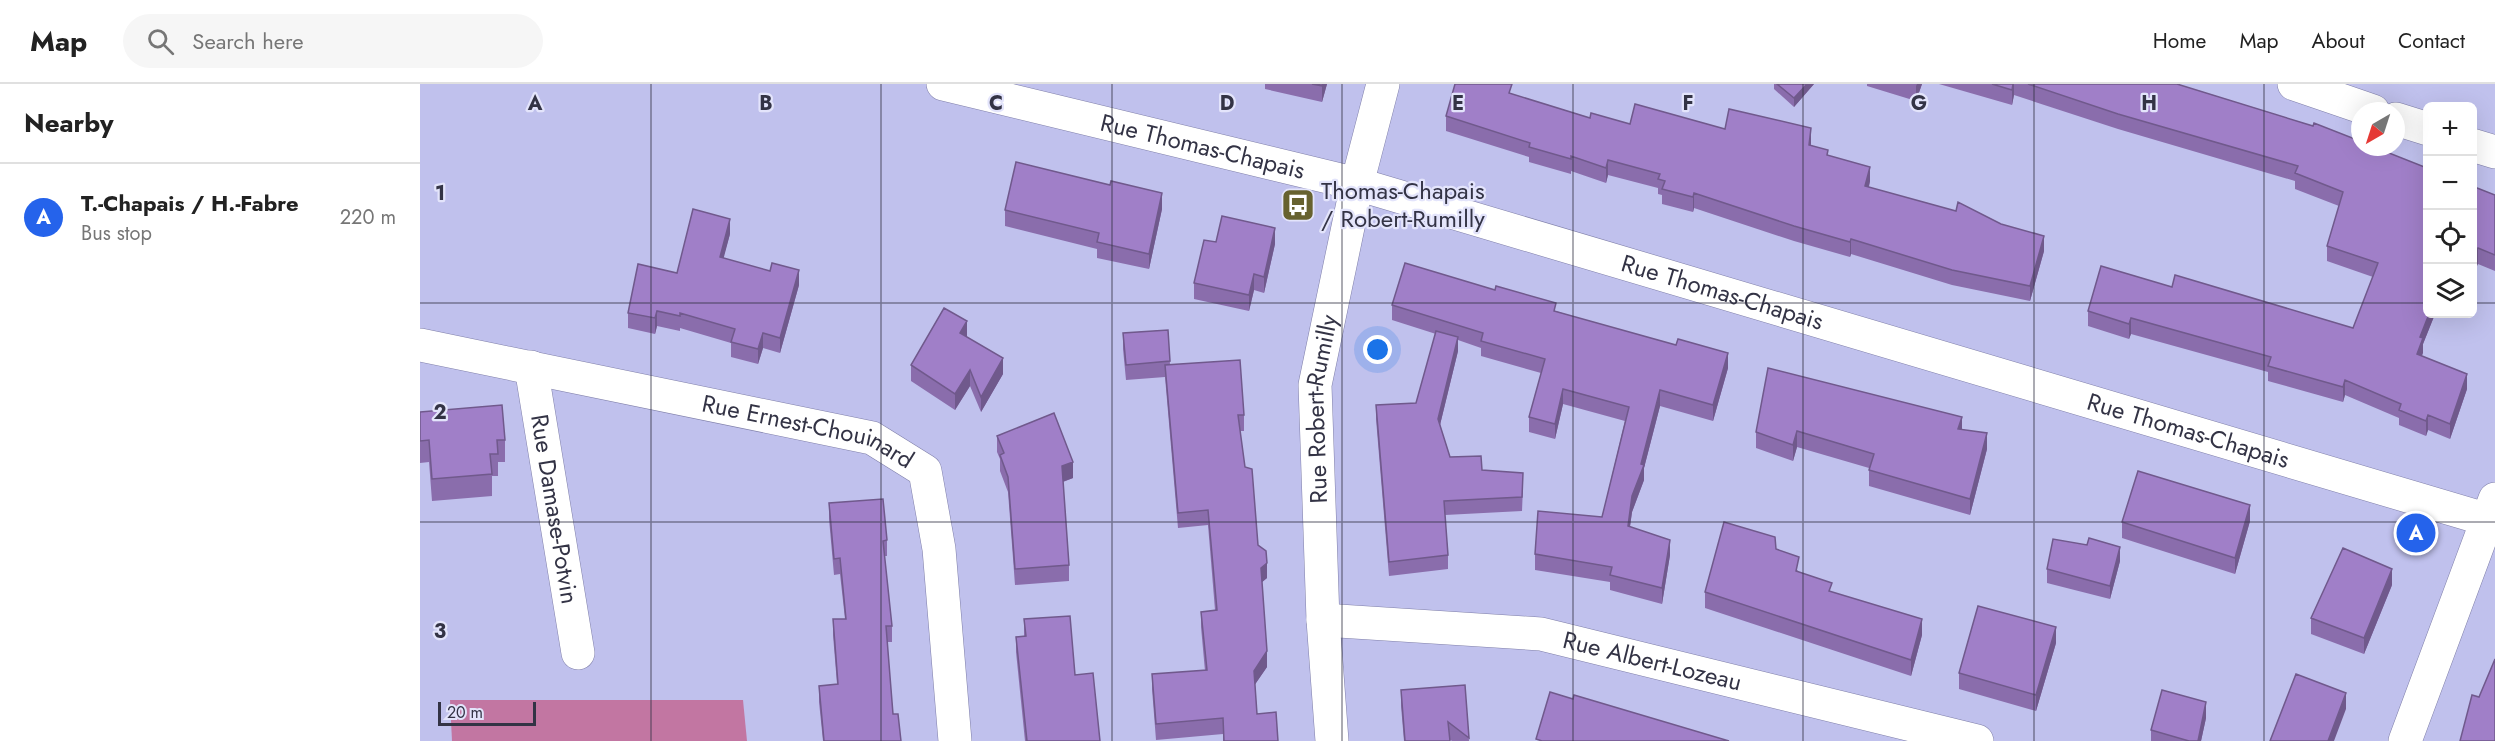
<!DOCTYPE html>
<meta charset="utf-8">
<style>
body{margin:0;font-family:Jost,sans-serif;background:#f6f6f6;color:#222}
.controls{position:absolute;right:18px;top:18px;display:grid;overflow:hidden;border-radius:9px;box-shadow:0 6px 24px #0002}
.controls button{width:54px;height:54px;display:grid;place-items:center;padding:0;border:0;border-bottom:2px solid #e0e0e0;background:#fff;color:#222;font:30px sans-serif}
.compass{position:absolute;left:1931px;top:18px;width:54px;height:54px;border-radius:50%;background:#fff;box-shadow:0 6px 24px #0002;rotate:219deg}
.scale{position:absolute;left:18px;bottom:15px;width:98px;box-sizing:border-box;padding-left:6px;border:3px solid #333345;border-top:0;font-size:16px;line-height:21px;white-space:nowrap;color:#333345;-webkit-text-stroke:4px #e3e4fb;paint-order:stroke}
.you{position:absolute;left:958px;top:266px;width:21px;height:21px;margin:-15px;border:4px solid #fff;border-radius:50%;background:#1a73e8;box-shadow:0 0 0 9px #1a73e833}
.badge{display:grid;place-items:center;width:39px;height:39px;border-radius:50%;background:#2563eb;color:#fff;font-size:20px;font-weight:700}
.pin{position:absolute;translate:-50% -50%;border:3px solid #fff;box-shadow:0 2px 6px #0006}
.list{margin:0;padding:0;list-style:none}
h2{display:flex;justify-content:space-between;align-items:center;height:78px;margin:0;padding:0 24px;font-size:26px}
h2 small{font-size:20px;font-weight:400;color:#767676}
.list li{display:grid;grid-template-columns:39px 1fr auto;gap:18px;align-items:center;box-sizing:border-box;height:108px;padding:0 24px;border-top:2px solid #e0e0e0}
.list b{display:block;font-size:22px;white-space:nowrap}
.list p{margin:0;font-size:20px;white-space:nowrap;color:#767676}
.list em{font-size:20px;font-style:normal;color:#767676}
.icon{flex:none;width:33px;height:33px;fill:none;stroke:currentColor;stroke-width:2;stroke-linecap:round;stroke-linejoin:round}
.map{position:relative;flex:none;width:2075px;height:657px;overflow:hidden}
header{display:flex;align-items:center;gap:36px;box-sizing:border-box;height:84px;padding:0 30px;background:#fff;border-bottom:2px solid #e0e0e0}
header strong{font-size:28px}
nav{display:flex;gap:33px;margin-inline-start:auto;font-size:21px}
.search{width:420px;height:54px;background:#f6f6f6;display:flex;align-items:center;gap:15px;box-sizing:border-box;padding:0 21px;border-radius:33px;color:#767676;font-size:22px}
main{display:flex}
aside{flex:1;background:#fff}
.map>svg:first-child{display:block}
</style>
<header>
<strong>Map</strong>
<div class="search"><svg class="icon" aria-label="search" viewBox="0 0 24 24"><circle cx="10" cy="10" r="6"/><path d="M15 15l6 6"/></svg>Search here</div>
<nav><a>Home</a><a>Map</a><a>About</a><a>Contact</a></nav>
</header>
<main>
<aside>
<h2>Nearby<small></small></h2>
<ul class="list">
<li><span class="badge">A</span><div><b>T.-Chapais / H.-Fabre</b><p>Bus stop</p></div><em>220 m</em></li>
</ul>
</aside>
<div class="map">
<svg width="2075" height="657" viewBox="0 0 2075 657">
<rect width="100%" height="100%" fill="#c0c1ed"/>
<path fill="#c276a2" d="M30 616H323L327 657H32Z"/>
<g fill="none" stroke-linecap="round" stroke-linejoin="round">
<g stroke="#7f7fa9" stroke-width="34">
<g id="minor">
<path id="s1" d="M523 0 937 100 2075 438"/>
<path d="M1874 0 1953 27"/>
<path d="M1976 35 2008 45"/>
<path d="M2052 61 2075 68"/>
<path id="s2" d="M0 261 452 354 505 387 519 465 535 657"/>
<path id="s3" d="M111 283 158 569"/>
<path id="s4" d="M903 536 1121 550 1557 657"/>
<path id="s5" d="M912 657 903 536 895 301 937 100 963 0"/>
<path d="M1985 657 2075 415"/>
</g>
</g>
<use href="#minor" stroke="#fff" stroke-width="33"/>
</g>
<path fill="#8a6dac" d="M845 0H907L902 18 845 5Z
M1354 0H1394L1374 23 1354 5Z
M1447 0H1502L1496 17 1447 2Z
M1519 0H1757L1893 42 2007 230H2015L2003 260 2002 272 2047 305 2030 355 2008 346 2006 352 1979 341V334L1925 311 1923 318 1848 297V288L1711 250 1709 255 1668 242V227L1752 203 1933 244 1953 193 1907 177V162L1919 122 1875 105V97L1698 45 1594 11 1592 21Z
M1092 10 1170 34 1210 40 1305 45 1391 59V61L1450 97 1449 103 1624 167 1610 217 1532 201 1431 170 1430 173 1374 157 1274 124 1273 128 1242 120V111L1238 110V104L1188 91 1186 99 1151 87V90L1109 78V73L1026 47V32Z
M2052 102 2075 111V187L2058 180Z
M742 125 729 185 677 174V165L585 142V126Z
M310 150 303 174 379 201 360 269 343 264 338 280 311 273V259L260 244V247L237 242 235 250 208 244V229L257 189Z
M796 158 855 160 844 209 834 206 829 227 774 215V199Z
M972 221 1136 227 1308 284 1293 337 1240 322 1224 384V396L1212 428 1210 442 1250 471 1242 520 1190 506V498L1115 486V470L1182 433 1205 337 1143 320 1135 355 1109 348V333L1121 289 1061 272V264L1038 256V267L1020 341 1030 373 1103 403 1102 427 1025 431 1028 471V485L969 492 956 335V321L996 319 1016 250 972 236Z
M748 246 750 281 824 331V347H820L825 383 838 461 847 494 842 498 847 583 835 600 837 630 858 657H803V650L736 656 732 605V590L785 587 781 543V528L795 526 788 441 758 444 745 293 706 296 703 265V249Z
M547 253 583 290 561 328 550 302 535 326 491 297V281Z
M0 328 85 356V378H78V392H72V412L12 417 9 378 0 379Z
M1542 345 1567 365 1550 431 1449 402V384L1377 363 1373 377 1336 364V348Z
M577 352 653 394 643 398 649 481V497L595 501 588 408 580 387V375L577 368Z
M409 419 467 456V472H464L472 542V558H467L473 630 481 657H403L399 618V602L417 600 413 551V535H425L420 490 414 491 409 435Z
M1830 437 1815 490 1702 454V438Z
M1356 465 1379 488 1412 508 1502 551 1491 592 1285 524V508Z
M1700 477 1690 515 1627 499V485Z
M1972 501 1944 570 1891 550V534Z
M604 535 655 591 680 657H605L596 568V553L604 552Z
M1636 559 1616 627 1539 605V589Z
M1045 601 1049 657H1032L1029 655 1030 657H984L981 622V606Z
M1786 634 1781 657H1731V646Z"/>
<path fill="#70598c" d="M903 0H907L902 18V2Z
M1387 0H1394L1374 23V14Z
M1497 0H1502L1496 17V2Z
M1593 0H1594V11L1592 21V6Z
M1391 44V59L1389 76V61Z
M1188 76V91L1186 99V84Z
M1450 83V97L1445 117V102Z
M742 109V125L729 185V170Z
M1274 109V124L1273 128V113Z
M310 135V150L300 188V173Z
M855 144V160L844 209V193Z
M1624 152V167L1610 217V202Z
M1431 155V170L1430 173V158Z
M2058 164V180L2052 192V176Z
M379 186V201L360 269V254Z
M834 190V206L829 227V211Z
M237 227V242L235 250V234Z
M2009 230H2015L2003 260V269L1997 285V270L2000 253Z
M1711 234V250L1709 255V240Z
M547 237V253L540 249Z
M343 249V264L338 280V265Z
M1038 253V267L1018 349V335Z
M1308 269V284L1293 337V321Z
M583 274V290L561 328V313Z
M550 286V302L535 326V310Z
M2047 290V305L2030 355V340Z
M1925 296V311L1923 318V303Z
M1143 305V320L1135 355V340Z
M1240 306V322L1224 384V396L1212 428 1208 457V442L1212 412Z
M2008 331V346L2006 352V337Z
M1542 333V349L1538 345Z
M1377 347V363L1373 377V361Z
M1567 349V365L1550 431V415Z
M653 378V394L642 398V382Z
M1830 421V437L1815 490V474Z
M1250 456V471L1242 520V504Z
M1700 463V477L1690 515V502Z
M847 479V494L841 499V484Z
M1972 485V501L1944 570V554Z
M1502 535V551L1491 592V576Z
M1636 543V559L1616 627V611Z
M847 567V583L834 602V587Z
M1926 609V625L1914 657H1908Z
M1786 618V634L1781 657H1778Z"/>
<path fill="#a07fc8" stroke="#70598c" stroke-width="1.5" d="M892 0H903L902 2Z
M1035 0H1092L1089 9 1170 34 1171 29 1210 40 1215 20 1305 45 1309 25 1391 44 1389 61 1408 66 1407 71 1450 83 1445 102 1536 127 1538 118 1581 140 1624 152 1610 202 1532 186 1431 155 1430 158 1374 142 1274 109 1273 113 1242 105 1245 97 1238 95 1240 90 1188 76 1186 84 1151 72V75L1109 63 1110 59 1026 32Z
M1357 0H1387L1374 14Z
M1572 0H1593L1592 6Z
M1608 0H1757L1893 42 1894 39 1940 57V63H1954L2007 84V230H2009L2000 253 2003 254 1997 270 2047 290 2030 340 2008 331 2006 337 1979 326 1981 320 1925 296 1923 303 1848 282 1851 273 1711 234 1709 240 1668 227 1681 182 1752 203 1755 191 1933 244 1958 179 1907 162 1923 108 1875 89 1878 82 1698 30Z
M596 78 690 101 691 97 742 109 729 170 677 158 679 149 585 126Z
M2052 102 2075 111V171L2058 164 2052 176Z
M273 125 310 135 300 173 350 187 352 179 379 186 360 254 343 249 338 265 311 258 315 245 260 229V232L237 227 235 234 208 229 218 180 257 189Z
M802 132 855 144 844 193 834 190 829 211 774 199 784 156 796 158Z
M985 179 1075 206 1076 202 1136 219 1134 227 1256 261 1258 255 1308 269 1293 321 1240 306 1221 380 1224 381 1212 412 1208 442 1250 456 1242 504 1190 491 1192 483 1115 470 1118 427 1182 433 1209 323 1143 305 1135 340 1109 333 1125 275 1061 257 1063 249 972 221Z
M524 224 547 237 540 249 583 274 561 313 550 286 535 310 491 281Z
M748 246 750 277 706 281 703 249Z
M1016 247 1038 253 1018 335 1030 373 1061 372 1062 386 1103 389 1102 413 1024 417 1028 471 969 478 956 321 996 319Z
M820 276 824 331H818L825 383 832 385 838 461 846 467 847 479 841 484 847 567 834 587 837 630 856 628 858 657H804L803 634 736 640 732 590 787 586 781 528 797 526 788 426 758 429 745 281Z
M1348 284 1542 333 1538 345 1567 349 1550 415 1449 386 1454 370 1377 347 1373 361 1336 348Z
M82 321 85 356H77L78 370H70L72 390 12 395 9 356 0 357V328Z
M634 329 653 378 642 382 649 481 595 485 588 393 580 371 584 369 577 352Z
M1718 387 1830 421 1815 474 1702 438Z
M463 415 467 456 463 457 472 542H466L473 630H478L481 657H404L399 602 418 600 413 535H426L420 474 414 475 409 419Z
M1304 438 1355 453 1356 465 1379 473 1376 487 1412 499 1409 507 1502 535 1491 576 1285 508Z
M1669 454 1700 463 1690 502 1627 485 1633 455 1667 461Z
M1923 464 1972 485 1944 554 1891 534Z
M1558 522 1636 543 1616 611 1539 589Z
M650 532 655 591 673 589 680 657H607L596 553 606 552 604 535Z
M2075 575V657H2040L2052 611 2059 613Z
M1876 590 1926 609 1908 657H1850Z
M1045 601 1049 654 1028 638 1030 657H985L981 606Z
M1742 606 1786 618 1778 657H1769L1731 646Z
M1130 608 1153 615 1154 611 1309 657H1122L1116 655Z"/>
<path fill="none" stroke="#333345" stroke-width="1.5" stroke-opacity="0.55" d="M231 0V657M461 0V657M692 0V657M922 0V657M1153 0V657M1383 0V657M1614 0V657M1844 0V657M0 219H2008M2052 219H2075M0 438H2075"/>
<defs>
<g id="bus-square" transform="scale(1.725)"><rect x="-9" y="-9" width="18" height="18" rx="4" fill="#67622f" stroke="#e3e4fb"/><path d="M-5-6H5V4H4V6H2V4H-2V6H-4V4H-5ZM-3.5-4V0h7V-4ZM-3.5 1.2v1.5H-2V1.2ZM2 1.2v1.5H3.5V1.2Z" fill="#fff"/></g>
</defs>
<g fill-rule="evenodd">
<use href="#bus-square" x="878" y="121"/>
</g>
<g text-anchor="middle" stroke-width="4.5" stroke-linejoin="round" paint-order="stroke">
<g font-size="24" fill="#333345" stroke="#e3e4fb">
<text dy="8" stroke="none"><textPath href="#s1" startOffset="267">Rue Thomas-Chapais</textPath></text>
<text dy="8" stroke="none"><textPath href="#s1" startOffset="807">Rue Thomas-Chapais</textPath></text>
<text dy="8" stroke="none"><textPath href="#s5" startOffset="333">Rue Robert-Rumilly</textPath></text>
<text dy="8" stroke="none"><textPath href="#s1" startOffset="1293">Rue Thomas-Chapais</textPath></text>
<text dy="8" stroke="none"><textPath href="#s2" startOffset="398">Rue Ernest-Chouinard</textPath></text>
<text dy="8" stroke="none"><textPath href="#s3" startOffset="144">Rue Damase-Potvin</textPath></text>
<text dy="8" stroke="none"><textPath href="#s4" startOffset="333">Rue Albert-Lozeau</textPath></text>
</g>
<g font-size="24" fill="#333345" stroke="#e3e4fb" text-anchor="start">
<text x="901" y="115">Thomas-Chapais<tspan x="901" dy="28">/ Robert-Rumilly</tspan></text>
</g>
</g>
<g font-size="20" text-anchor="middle" font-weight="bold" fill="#333345" stroke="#e3e4fb" stroke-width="4.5" stroke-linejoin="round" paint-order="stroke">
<text x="115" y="26">A</text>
<text x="346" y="26">B</text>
<text x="576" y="26">C</text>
<text x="807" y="26">D</text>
<text x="1038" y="26">E</text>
<text x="1268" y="26">F</text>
<text x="1499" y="26">G</text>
<text x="1729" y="26">H</text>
<text x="20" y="116">1</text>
<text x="20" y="335">2</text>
<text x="20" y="554">3</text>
</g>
</svg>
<div class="controls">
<button>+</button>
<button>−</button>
<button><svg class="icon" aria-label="locate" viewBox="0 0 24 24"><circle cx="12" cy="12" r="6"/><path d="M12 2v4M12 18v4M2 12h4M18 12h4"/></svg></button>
<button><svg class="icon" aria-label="layers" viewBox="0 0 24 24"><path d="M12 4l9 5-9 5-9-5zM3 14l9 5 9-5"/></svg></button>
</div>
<svg class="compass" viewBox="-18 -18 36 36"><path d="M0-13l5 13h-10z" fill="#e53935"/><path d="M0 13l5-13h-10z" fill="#767676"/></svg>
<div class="scale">20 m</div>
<div class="you"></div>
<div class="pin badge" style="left:1996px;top:449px">A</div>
</div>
</main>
